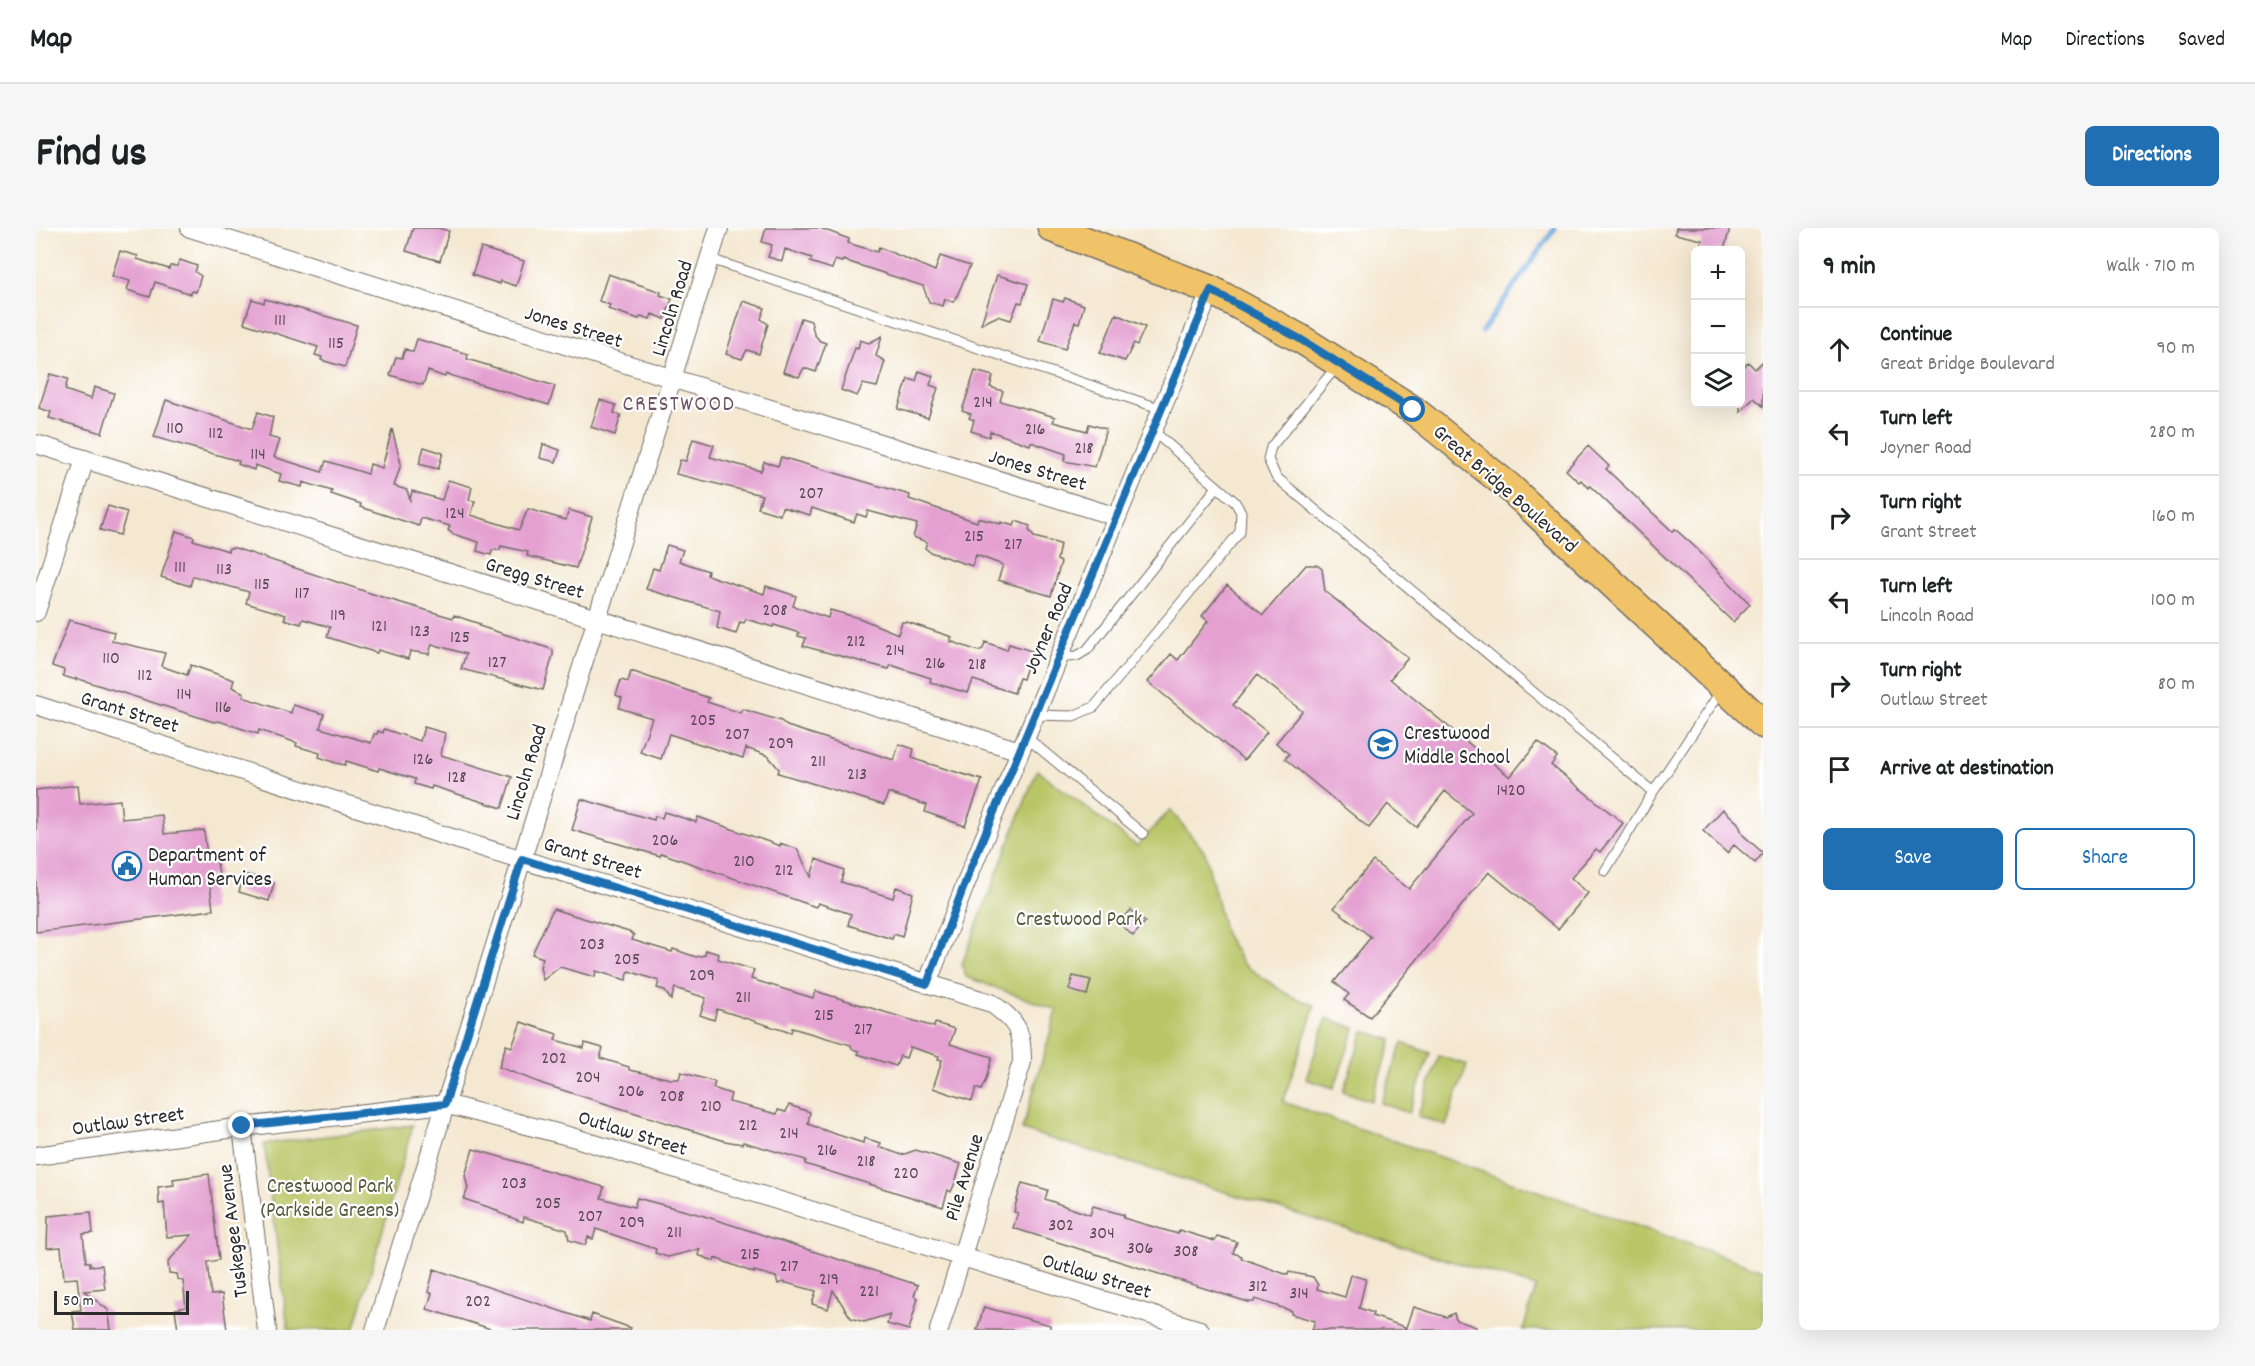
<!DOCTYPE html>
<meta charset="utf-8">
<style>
body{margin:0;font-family:Dekko,sans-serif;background:#f6f6f6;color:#202124}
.controls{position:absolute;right:18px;top:18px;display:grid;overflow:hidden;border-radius:9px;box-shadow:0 6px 24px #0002}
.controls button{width:54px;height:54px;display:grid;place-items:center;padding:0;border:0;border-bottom:2px solid #e0e0e0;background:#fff;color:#202124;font:30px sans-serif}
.scale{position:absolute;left:18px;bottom:15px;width:135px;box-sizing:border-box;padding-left:6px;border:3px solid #2b2b2b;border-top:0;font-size:16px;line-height:21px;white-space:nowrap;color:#2b2b2b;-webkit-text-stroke:4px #fff;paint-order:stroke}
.stop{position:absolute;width:18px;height:18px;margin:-14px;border:4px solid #1f6fb2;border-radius:50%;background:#fff}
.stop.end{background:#1f6fb2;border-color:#fff;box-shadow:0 2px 6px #0008}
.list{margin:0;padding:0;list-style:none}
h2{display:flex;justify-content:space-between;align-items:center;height:78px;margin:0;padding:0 24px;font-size:26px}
h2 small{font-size:20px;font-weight:400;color:#757577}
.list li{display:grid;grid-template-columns:39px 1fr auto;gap:18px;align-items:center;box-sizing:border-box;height:84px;padding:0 24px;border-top:2px solid #e0e0e0}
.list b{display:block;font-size:22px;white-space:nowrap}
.list p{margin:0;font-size:20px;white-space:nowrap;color:#757577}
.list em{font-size:20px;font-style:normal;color:#757577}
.actions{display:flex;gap:12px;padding:18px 24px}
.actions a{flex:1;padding:14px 0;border:2px solid #1f6fb2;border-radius:9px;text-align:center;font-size:21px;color:#1f6fb2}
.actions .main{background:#1f6fb2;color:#fff}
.icon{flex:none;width:33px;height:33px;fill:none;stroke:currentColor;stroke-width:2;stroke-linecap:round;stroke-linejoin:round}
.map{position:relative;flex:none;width:1727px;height:1102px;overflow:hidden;border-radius:9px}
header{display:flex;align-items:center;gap:36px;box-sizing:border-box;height:84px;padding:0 30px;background:#fff;border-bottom:2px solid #e0e0e0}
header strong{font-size:28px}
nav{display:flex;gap:33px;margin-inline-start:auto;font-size:21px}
.intro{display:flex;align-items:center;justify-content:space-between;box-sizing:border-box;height:144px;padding:0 36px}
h1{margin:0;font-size:42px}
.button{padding:15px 27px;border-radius:9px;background:#1f6fb2;color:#fff;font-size:21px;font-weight:700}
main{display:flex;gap:36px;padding:0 36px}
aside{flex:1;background:#fff;border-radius:9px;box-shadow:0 6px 24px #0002}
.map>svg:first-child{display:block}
</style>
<header>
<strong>Map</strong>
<nav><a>Map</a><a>Directions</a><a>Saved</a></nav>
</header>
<div class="intro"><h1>Find us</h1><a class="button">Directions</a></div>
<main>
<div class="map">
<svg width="1727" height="1102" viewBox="0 0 1727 1102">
<rect width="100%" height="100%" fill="#fff"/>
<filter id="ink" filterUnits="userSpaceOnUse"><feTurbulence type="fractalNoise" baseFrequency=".0167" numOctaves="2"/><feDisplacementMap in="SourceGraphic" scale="12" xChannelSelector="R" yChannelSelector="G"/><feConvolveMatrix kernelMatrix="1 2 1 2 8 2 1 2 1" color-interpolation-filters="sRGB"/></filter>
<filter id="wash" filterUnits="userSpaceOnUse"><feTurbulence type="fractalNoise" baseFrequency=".008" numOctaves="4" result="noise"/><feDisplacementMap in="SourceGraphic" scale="24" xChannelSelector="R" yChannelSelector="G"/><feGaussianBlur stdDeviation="1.35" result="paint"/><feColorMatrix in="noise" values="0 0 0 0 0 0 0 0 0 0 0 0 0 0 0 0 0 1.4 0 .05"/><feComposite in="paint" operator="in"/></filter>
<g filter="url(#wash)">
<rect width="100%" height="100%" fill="#f4e8d1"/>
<path fill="#b9c667" stroke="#727849" stroke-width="1.5" d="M1001 542 1101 618 1134 582 1169 624 1189 706 1207 736 1254 768 1279 777 1247 874 1727 1042V1102H1487L1500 1059 986 902 1021 782 930 749 926 736Z
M1291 790 1319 800 1298 860 1270 851Z
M1328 803 1356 812 1335 873 1307 863Z
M1366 815 1394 825 1373 885 1345 875Z
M1403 828 1431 837 1410 898 1382 888Z
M377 897 318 1102H252L228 916Z"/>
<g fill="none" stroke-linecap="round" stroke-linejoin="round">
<path stroke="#6da9de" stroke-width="5" d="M1446 103 1519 0"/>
</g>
<g id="blocks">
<path fill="#e4a0d1" d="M377 0H402L413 3 404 33 370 23Z
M730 0H784L813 11 812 15 841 24 843 19 899 43 904 28 934 38 920 70 917 74 909 71 907 78 893 74 887 58 807 32 806 34 799 32 796 41 774 34 776 30 749 21 746 33 732 29 736 17 726 14Z
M1640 0H1694L1688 22H1664L1666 12 1639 6Z
M445 20 488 33 480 58 465 53 464 56 436 47Z
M84 23 102 28 101 31 133 41 134 38H141L144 32 161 38 159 44 165 48 160 64 156 63 155 66 119 54 114 69 91 62 94 53 76 48Z
M572 46 625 64 624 67 636 71 629 91 616 86 614 91 605 88 603 91 572 81 574 77 563 73Z
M961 47 992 56 986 75 982 74 975 92 962 88 945 96Z
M1029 70 1048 77 1043 95 1039 94 1029 121 1004 113 1017 71 1027 74Z
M216 71 228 75 229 71 321 97 309 139 285 132 286 129 279 127 282 119 208 95Z
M707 73 729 80 725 91 732 96 723 126 711 122 706 131 690 126Z
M1080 86 1109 99 1101 117 1098 115 1089 133 1064 125Z
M765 90 775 93 778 106 784 113 790 115 780 144 768 140 763 149 747 144Z
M846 108 840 128 849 133 841 159 827 156 821 168 805 162 819 120 822 121 824 112 833 115Z
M381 111 432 126 431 131 519 158 513 177 410 146 409 149 392 143 387 157 354 147 360 129 366 130 369 121 377 124Z
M1727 133V178L1718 170 1704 184V142L1712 134 1719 141Z
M883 143 897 148 894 157 902 160 892 190 862 181 872 151 880 153Z
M939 143 957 148 954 159 967 163 964 173 1019 189 1017 194 1051 203 1053 196 1070 201 1059 239 1028 233 1030 226 995 214 994 217 954 203 953 209 935 203 938 192 933 190 935 186 926 183Z
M14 146 32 151 29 162 55 171 58 159 78 165 66 205 13 190 15 184 3 180Z
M130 172 216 201 222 184 237 189 233 209 244 212 238 229 286 244 290 233 332 246 334 236 346 240 356 201 365 236 358 258 371 262 374 272 376 263 406 272 412 252 436 259 433 272 439 273 435 287 483 302 492 281 530 292 533 282 556 289 540 340 491 328 492 324 465 318 464 322H456L455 327 441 323 443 314 417 306 412 302 414 298 385 290 383 298 324 279 325 276 295 266 296 263 267 254 266 259 243 253 245 246 219 237 218 242 202 236 203 233 118 209Z
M564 172 580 177 578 185 585 187 579 207 555 199Z
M657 211 678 217 674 229 725 243 728 234 742 238 745 229 874 267 873 271 941 294 942 290 965 296V294L978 298 980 293 994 298 993 302 998 309 1024 316 1021 332 1025 334 1015 368 962 352 967 337 940 327 936 338 894 324 889 320 891 314 877 309 881 296 832 283 830 289 821 286 818 294 776 280 774 287 746 279 744 287 722 280 726 267 640 246 644 232 650 233Z
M507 216 524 222 520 234 504 230Z
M1552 218 1573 238 1570 241 1636 303 1639 301 1659 319 1714 376 1697 394 1554 258 1553 260 1545 252 1543 254 1530 242Z
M388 219 407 225 402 241 383 236Z
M72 278 91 284 84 307 64 302Z
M140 303 158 309 157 312 192 323 193 320H199L352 371 417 390 418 387 426 390 444 396 443 398 512 420 517 422V427L507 462 425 441 430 426 396 416 393 426 374 423 372 431 342 422 341 425 291 409 294 399 267 391 265 396 248 391 250 387 210 375 213 364 157 348 154 358 125 349Z
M631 317 647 322 643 333 672 343 671 347 728 366 730 358 760 368 757 378 792 390 794 382 823 390 862 406 866 394H871L916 409 914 413 942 423 947 421 949 414 971 422 973 416 996 423 987 451 983 450 978 465 937 452 932 465 894 454 895 450 855 437 853 441 767 418 770 410 762 408 763 405 738 397 737 399 710 391 708 395 704 394 700 406 681 400 684 383 610 361 617 340 623 342Z
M1270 337H1281L1286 341 1289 363 1372 430 1354 451 1474 549 1502 514 1521 529 1515 537 1587 595 1564 624 1560 621 1535 650 1552 665 1522 701 1453 644 1334 789 1308 772 1313 766 1298 754 1335 709 1298 680 1337 633 1373 661 1436 585 1409 563 1380 599 1352 576 1333 600 1249 531 1253 526 1240 515 1266 483 1221 447 1197 477 1231 504 1208 532 1112 454 1135 426 1142 432 1172 393 1166 388 1191 357 1227 387Z
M33 392 78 404 76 413 129 425 125 438 151 447 155 437 198 452 196 459 208 465 207 469 255 485 257 477 288 486 284 500 335 515 338 506H341L342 503 347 505 348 501 384 513 388 499 409 505 405 527 476 549 466 580 396 558 395 561 378 556 379 551 343 540 342 543 310 533 309 537 300 535 283 529 284 525 260 518 261 515 223 502 222 506 183 493 178 494 40 450V452L27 448 28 442 16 438Z
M595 443 673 470 671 474 705 485 706 481 745 493 751 498 858 532 863 516 878 521 876 529 881 532 946 552 929 598 889 584 891 577 852 565 848 577 742 545 743 541 732 528 710 520 707 530 633 506 625 531 604 524 616 490 583 480 586 470 580 467 585 452 592 454Z
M42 557 44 576 84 572 86 591 126 587 128 606 168 602 171 629 180 628 183 647 173 648 177 682 0 704V562Z
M545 571 618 592 619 588 626 590 628 584 660 594 662 589 744 618V615L761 621 775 649 780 631 808 642 805 654 857 670 860 659 877 665 866 709 858 706 856 711 812 697 815 686 782 675 780 679 625 625 624 628 536 602Z
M1687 581 1702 595 1707 607 1727 625 1719 635 1698 617 1691 625 1667 603Z
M208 646 238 655 233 673 203 664Z
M517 681 593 704 598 707 596 712 636 724 637 721 660 729 669 727 670 722 683 726 682 731 718 742 715 751 777 770 779 763 898 799 899 795 919 801 914 816 956 829 950 851 945 862 940 860 936 873 920 868 897 860 906 832 902 831 903 828 874 819 870 830 864 828 860 838 822 826 823 823 816 821 815 817 756 800 755 805 681 781 678 792 664 787 670 770 639 760 635 772 628 762 621 760 623 753 593 743 590 752 560 743 559 749 524 739 507 752 504 739 507 730 496 726Z
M1095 682 1109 694 1097 708 1083 695Z
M1037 748 1055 752 1051 767 1033 762Z
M485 794 521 806 519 812 548 820 549 815 567 820 564 830 593 839V842L635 851H643L645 844 679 854 677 860 695 866 693 874 741 886 742 882 750 884 753 877 774 884 772 896 796 905 827 915 828 910 845 915 843 919 866 927 880 922 925 936 919 955 915 964 912 962 907 979 769 936 770 932 707 914 706 916 689 913 507 856 463 839 470 817 476 819Z
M437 921 568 959 565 970 598 979 601 970 665 987 882 1057 878 1068 882 1070 873 1102 851 1096 854 1086 828 1094 815 1090 797 1062 792 1081 776 1076 780 1063 747 1054 742 1056 740 1049 718 1043V1045L679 1030 678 1033 662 1027 664 1021 632 1029 619 1025 620 1021 560 1001 557 1011 552 1009 549 1017 533 1012 531 1002 488 989 487 994 463 985 461 982 428 971 432 960 429 948Z
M173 946 183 1032 171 1034 175 1067 186 1066 191 1102H142L139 1081 150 1079 147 1053 142 1051 141 1046 133 1045 132 1034 156 1007 131 1009 128 975 123 976 122 959 138 957 137 951Z
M986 955 1012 962 1009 971 1054 987 1057 978 1088 987 1087 990 1142 1006 1143 1002 1179 1013 1181 1008 1201 1014 1197 1025 1206 1028 1205 1030 1252 1047 1253 1044 1277 1049 1282 1057 1281 1061 1309 1069 1315 1047 1330 1051 1323 1080 1337 1085 1336 1088 1369 1099 1368 1102H1276L1279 1093 1255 1086 1256 1083 1219 1071 1218 1074H1212L977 1000 982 985 978 984 980 975Z
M55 984 57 1005 47 1006 50 1034H54V1038L66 1037 69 1061 48 1063 72 1082 75 1102H39L36 1083 45 1082 41 1050 28 1051 25 1019 11 1020 12 988Z
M398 1041 554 1093 556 1086 595 1100 594 1102H458L433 1094 391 1081 396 1065 392 1064Z
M948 1079 1014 1097V1102H941Z
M1378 1079 1410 1089 1418 1085 1420 1092 1440 1099V1102H1370Z"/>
</g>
</g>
<g filter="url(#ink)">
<use href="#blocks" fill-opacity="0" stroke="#716d65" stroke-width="1.5"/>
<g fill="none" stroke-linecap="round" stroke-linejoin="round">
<g stroke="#716d65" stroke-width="11">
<path id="lane" d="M674 31 1126 181
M1301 138 1235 219 1232 231 1240 249 1617 564
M1023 430 1041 428 1051 422 1181 259
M999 487 1037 488 1058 479 1204 304 1205 284 1199 274 1117 203
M990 509 1107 606
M1569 643 1617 564 1685 463"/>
</g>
<g stroke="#716d65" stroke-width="20">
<path id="street" d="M154 0 1081 289
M0 216 984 523
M0 384 49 231
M0 477 435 616 955 775C981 794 986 801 986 834L903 1102
M891 756 935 642 1175 62
M206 899 231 1102
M0 928 206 899 409 876 536 909 1164 1102
M339 1102 683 0"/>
</g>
<g stroke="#716d65" stroke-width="31">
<path id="primary" d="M1016 0 1175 62 1265 111 1377 182 1473 259 1727 496"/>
</g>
<use href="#lane" stroke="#fff" stroke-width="9"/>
<use href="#street" stroke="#fff" stroke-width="18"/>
<use href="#primary" stroke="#f1c369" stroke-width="28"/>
</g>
</g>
<g fill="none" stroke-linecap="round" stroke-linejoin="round" filter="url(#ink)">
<path stroke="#1f6fb2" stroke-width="8" d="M206 898 409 876 486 631 891 756 934 642 1175 62 1264 111 1377 182"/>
</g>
<defs>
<g id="school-ring" transform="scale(1.5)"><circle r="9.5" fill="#fff" stroke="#1f6fb2" stroke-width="1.5"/><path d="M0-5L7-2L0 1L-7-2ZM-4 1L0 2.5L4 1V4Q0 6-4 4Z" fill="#1f6fb2"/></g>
<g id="civic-ring" transform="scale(1.5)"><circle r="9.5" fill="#fff" stroke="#1f6fb2" stroke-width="1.5"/><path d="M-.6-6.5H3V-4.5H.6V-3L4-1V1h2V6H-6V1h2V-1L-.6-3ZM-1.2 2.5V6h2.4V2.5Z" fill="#1f6fb2"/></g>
</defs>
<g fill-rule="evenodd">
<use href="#school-ring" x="1347" y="516"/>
<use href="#civic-ring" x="91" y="638"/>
</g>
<g text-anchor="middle" stroke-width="4.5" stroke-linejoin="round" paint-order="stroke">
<g font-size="18" fill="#594854">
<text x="244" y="97">111</text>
<text x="300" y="120">115</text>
<text x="947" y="179">214</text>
<text x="139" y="205">110</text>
<text x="999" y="206">216</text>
<text x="180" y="210">112</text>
<text x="1048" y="225">218</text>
<text x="222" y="231">114</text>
<text x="775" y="270">207</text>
<text x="419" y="290">124</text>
<text x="938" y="313">215</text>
<text x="977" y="321">217</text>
<text x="144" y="344">111</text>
<text x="188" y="346">113</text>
<text x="226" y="361">115</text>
<text x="266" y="370">117</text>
<text x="739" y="387">208</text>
<text x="302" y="392">119</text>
<text x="343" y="403">121</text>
<text x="384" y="408">123</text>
<text x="424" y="414">125</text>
<text x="820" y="418">212</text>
<text x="859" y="427">214</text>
<text x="75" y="435">110</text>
<text x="461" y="439">127</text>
<text x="899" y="440">216</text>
<text x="941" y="441">218</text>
<text x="109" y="452">112</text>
<text x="148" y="471">114</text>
<text x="187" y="484">116</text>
<text x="667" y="497">205</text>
<text x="701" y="511">207</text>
<text x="745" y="520">209</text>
<text x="387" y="536">126</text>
<text x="782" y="538">211</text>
<text x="821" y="551">213</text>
<text x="421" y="554">128</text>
<text x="1475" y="567">1420</text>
<text x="629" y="617">206</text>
<text x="708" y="638">210</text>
<text x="748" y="647">212</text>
<text x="556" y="721">203</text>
<text x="591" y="736">205</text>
<text x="666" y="752">209</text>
<text x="707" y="774">211</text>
<text x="788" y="792">215</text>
<text x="827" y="806">217</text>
<text x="518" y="835">202</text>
<text x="552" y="854">204</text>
<text x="595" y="868">206</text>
<text x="636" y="873">208</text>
<text x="675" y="883">210</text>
<text x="712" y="902">212</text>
<text x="753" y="910">214</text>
<text x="791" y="927">216</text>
<text x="830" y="938">218</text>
<text x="870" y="950">220</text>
<text x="478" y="960">203</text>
<text x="512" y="980">205</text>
<text x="554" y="993">207</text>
<text x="596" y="999">209</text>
<text x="1025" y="1002">302</text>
<text x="638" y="1009">211</text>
<text x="1066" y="1010">304</text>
<text x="1104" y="1025">306</text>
<text x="1150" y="1028">308</text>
<text x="714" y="1031">215</text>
<text x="753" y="1043">217</text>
<text x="793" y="1056">219</text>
<text x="1222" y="1063">312</text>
<text x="833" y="1068">221</text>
<text x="1263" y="1070">314</text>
<text x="442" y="1078">202</text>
</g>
<g font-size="21" fill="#2b2b2b" stroke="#fff">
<text transform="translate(635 80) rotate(-73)" y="7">Lincoln Road</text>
<text transform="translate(538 98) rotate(17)" y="7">Jones Street</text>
<text transform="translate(1002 241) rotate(17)" y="7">Jones Street</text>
<text transform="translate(1470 260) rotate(41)" y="7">Great Bridge Boulevard</text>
<text transform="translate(499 349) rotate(17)" y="7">Gregg Street</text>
<text transform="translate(1011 400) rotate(-67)" y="7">Joyner Road</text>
<text transform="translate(94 483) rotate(17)" y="7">Grant Street</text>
<text transform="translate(489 544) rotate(-73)" y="7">Lincoln Road</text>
<text transform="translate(557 629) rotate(17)" y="7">Grant Street</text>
<text transform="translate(92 892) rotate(-8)" y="7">Outlaw Street</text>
<text transform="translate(597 904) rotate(17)" y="7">Outlaw Street</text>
<text transform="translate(927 949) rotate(-73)" y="7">Pile Avenue</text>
<text transform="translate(196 1003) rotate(-97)" y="7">Tuskegee Avenue</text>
<text transform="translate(1061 1047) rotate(17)" y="7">Outlaw Street</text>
</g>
<g font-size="21" fill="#2b2b2b" stroke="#fff" text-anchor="start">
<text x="1368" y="511">Crestwood<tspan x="1368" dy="24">Middle School</tspan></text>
<text x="112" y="633">Department of<tspan x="112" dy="24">Human Services</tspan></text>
</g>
<g font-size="21" fill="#565a3d" stroke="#fff">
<text x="1043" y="697">Crestwood Park</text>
<text x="294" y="964">Crestwood Park<tspan x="294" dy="24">(Parkside Greens)</tspan></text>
</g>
<g font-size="22" letter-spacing="1.5" fill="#6c5465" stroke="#fff">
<text x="643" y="182">CRESTWOOD</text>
</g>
</g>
</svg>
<div class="controls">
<button>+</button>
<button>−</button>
<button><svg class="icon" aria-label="layers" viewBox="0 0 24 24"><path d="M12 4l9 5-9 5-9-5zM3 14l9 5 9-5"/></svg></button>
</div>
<div class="scale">50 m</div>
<div class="stop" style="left:1377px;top:182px"></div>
<div class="stop end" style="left:206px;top:898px"></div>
</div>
<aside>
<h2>9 min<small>Walk · 710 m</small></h2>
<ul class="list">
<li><svg class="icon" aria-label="ahead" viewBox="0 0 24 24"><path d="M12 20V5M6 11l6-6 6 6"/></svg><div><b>Continue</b><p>Great Bridge Boulevard</p></div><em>90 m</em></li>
<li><svg class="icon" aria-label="left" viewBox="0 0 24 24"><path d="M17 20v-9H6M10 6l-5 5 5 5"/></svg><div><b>Turn left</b><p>Joyner Road</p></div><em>280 m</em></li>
<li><svg class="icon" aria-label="right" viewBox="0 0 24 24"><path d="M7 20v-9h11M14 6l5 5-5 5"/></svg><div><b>Turn right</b><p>Grant Street</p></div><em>160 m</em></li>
<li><svg class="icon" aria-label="left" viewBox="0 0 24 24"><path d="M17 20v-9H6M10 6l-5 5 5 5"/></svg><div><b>Turn left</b><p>Lincoln Road</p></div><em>100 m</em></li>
<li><svg class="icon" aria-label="right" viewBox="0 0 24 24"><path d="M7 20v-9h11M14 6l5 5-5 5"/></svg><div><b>Turn right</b><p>Outlaw Street</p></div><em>80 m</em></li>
<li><svg class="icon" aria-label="arrive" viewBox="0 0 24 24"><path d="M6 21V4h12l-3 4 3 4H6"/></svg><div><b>Arrive at destination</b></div></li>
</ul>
<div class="actions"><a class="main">Save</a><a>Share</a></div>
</aside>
</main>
